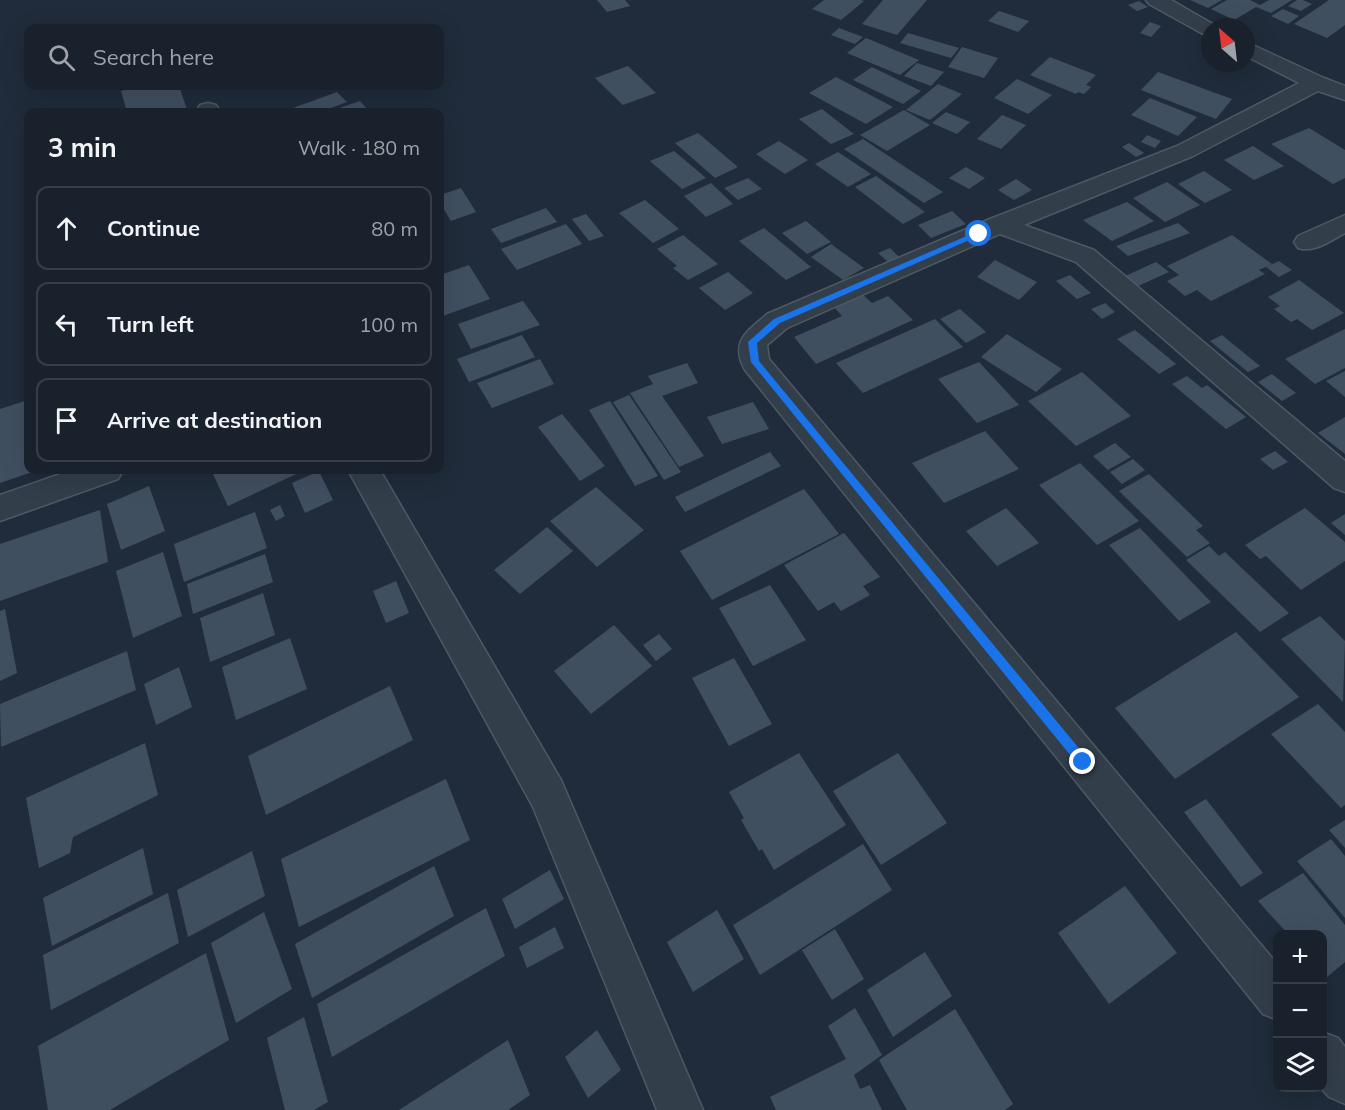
<!DOCTYPE html>
<meta charset="utf-8">
<style>
body{margin:0;font-family:Mulish,sans-serif;background:#212934;color:#f1f3f6}
.controls{position:absolute;right:18px;bottom:18px;display:grid;overflow:hidden;border-radius:12px;box-shadow:0 6px 24px #0002}
.controls button{width:54px;height:54px;display:grid;place-items:center;padding:0;border:0;border-bottom:2px solid #363e48;background:#18212c;color:#f1f3f6;font:30px sans-serif}
.compass{position:absolute;left:1201px;top:18px;width:54px;height:54px;border-radius:50%;background:#18212c;box-shadow:0 6px 24px #0002;rotate:332deg}
.stop{position:absolute;width:18px;height:18px;margin:-14px;border:4px solid #1a73e8;border-radius:50%;background:#fff}
.stop.end{background:#1a73e8;border-color:#fff;box-shadow:0 2px 6px #0008}
.list{margin:0;padding:0;list-style:none}
h2{display:flex;justify-content:space-between;align-items:center;height:78px;margin:0;padding:0 24px;font-size:26px}
h2 small{font-size:20px;font-weight:400;color:#9fa3a9}
.list li{display:grid;grid-template-columns:39px 1fr auto;gap:18px;align-items:center;box-sizing:border-box;height:84px;margin:0 12px 12px;padding:0 12px;border:2px solid #363e48;border-radius:12px}
.list b{display:block;font-size:22px;white-space:nowrap}
.list em{font-size:20px;font-style:normal;color:#9fa3a9}
.icon{flex:none;width:33px;height:33px;fill:none;stroke:currentColor;stroke-width:2;stroke-linecap:round;stroke-linejoin:round}
.map{position:relative;flex:none;width:1345px;height:1110px;overflow:hidden}
.search{position:absolute;background:#18212c;box-shadow:0 6px 24px #0002;left:24px;top:24px;width:420px;height:66px;display:flex;align-items:center;gap:15px;box-sizing:border-box;padding:0 21px;border-radius:12px;color:#9fa3a9;font-size:22px}
.panel{position:absolute;background:#18212c;box-shadow:0 6px 24px #0002;left:24px;top:108px;width:420px;height:366px;border-radius:12px}
.map>svg:first-child{display:block}
</style>
<div class="map">
<svg width="1345" height="1110" viewBox="0 0 1345 1110">
<rect width="100%" height="100%" fill="#202c3b"/>
<path fill="#404f60" d="M597 0H625L630 6 607 12Z
M824 0H861L864 1 841 20 812 9Z
M883 0H927L897 35 862 24Z
M1190 0H1222L1208 8Z
M1227 0H1250L1260 5 1269 0H1292L1271 13 1256 7 1234 20 1211 9Z
M1297 0H1303L1312 4 1301 11 1288 6Z
M1329 0H1345V25L1327 38 1294 24Z
M1139 1 1148 7 1137 11 1128 5Z
M1283 9 1299 16 1288 24 1271 16Z
M999 11 1029 21 1018 32 988 21Z
M1150 22 1161 26 1151 37 1140 33Z
M839 28 863 37 855 44 831 35Z
M908 33 959 48 951 58 900 43Z
M866 38 919 60 900 75 847 53Z
M962 47 998 58 984 78 948 67Z
M1050 57 1096 75 1086 85 1091 87 1084 94 1078 92 1076 94 1030 75Z
M917 63 944 72 931 86 904 76Z
M628 66 656 93 623 105 595 78Z
M872 67 921 91 903 104 853 80Z
M1158 72 1232 99 1216 119 1141 90Z
M836 77 893 107 866 124 809 93Z
M1017 79 1052 95 1028 114 994 98Z
M938 84 962 94 930 120 906 110Z
M141 86H179L188 112H127L121 91Z
M337 92 347 102 320 112H282Z
M1150 98 1197 117 1178 136 1131 115Z
M360 101 370 112H328Z
M822 109 854 134 831 144 799 119Z
M904 110 930 125 887 151 860 135Z
M946 112 970 122 957 134 932 123Z
M1002 115 1026 125 1001 149 977 139Z
M1309 128 1345 150V178L1333 184 1271 144Z
M698 133 738 167 715 178 675 143Z
M1147 135 1161 141 1155 148 1141 142Z
M863 139 943 192 924 203 844 149Z
M779 141 808 160 785 174 756 154Z
M1129 143 1144 153 1136 157 1122 147Z
M1253 146 1284 166 1254 180 1224 160Z
M674 151 706 178 682 189 650 161Z
M838 152 871 174 848 187 815 164Z
M966 167 985 178 969 189 949 178Z
M1204 171 1232 190 1205 203 1178 184Z
M876 176 925 212 903 224 855 187Z
M748 178 762 189 738 200 724 188Z
M1016 179 1032 190 1014 200 998 190Z
M1167 182 1200 205 1165 222 1133 198Z
M711 183 733 204 706 217 684 196Z
M461 188 476 212 451 221 440 203V195Z
M645 200 679 229 653 243 619 213Z
M1127 202 1154 221 1112 241 1083 220Z
M546 208 557 222 501 243 491 229Z
M952 211 966 224 931 238 918 225Z
M586 214 604 236 589 241 572 219Z
M806 221 831 242 807 254 782 233Z
M1178 223 1190 233 1128 256 1116 246Z
M566 224 582 244 517 270 501 249Z
M764 228 811 267 786 280 739 241Z
M683 235 718 264 688 280 673 268 677 266 657 249Z
M1232 235 1272 264 1259 270 1265 274 1211 301 1197 290 1185 296 1167 281 1179 275 1167 266Z
M831 244 864 268 843 280 811 257Z
M890 248 899 257 888 262 878 253Z
M995 260 1037 282 1019 300 977 277Z
M1279 261 1292 270 1279 277 1266 267Z
M1156 262 1169 272 1136 287 1123 277Z
M469 265 490 299 440 317V275Z
M728 272 753 293 725 310 699 288Z
M1070 275 1091 293 1077 299 1056 281Z
M1299 280 1344 313 1312 330 1297 319 1291 322 1274 309 1280 306 1268 297Z
M863 295 872 303 888 296 913 320 816 364 794 337 842 316 834 307Z
M523 301 540 325 471 349 458 324Z
M1105 303 1115 312 1102 319 1091 309Z
M960 309 986 332 966 343 940 319Z
M935 319 963 347 863 393 836 363Z
M1345 329V368L1315 384 1285 359Z
M1135 330 1176 364 1159 374 1117 339Z
M1007 334 1062 369 1036 392 981 357Z
M522 335 535 357 469 382 457 359Z
M1222 335 1260 366 1248 372 1210 341Z
M540 359 554 384 492 408 477 383Z
M979 362 1019 405 977 423 938 379Z
M687 363 698 383 662 396 704 456 679 467 630 393 653 384 648 376Z
M1345 371V397L1326 381Z
M1082 372 1131 416 1076 446 1028 401Z
M1272 374 1296 393 1282 401 1258 382Z
M1187 376 1202 388 1207 385 1246 417 1226 429 1172 384Z
M629 395 681 472 664 480 613 402Z
M28 400V470H38L0 483V409Z
M610 401 658 476 635 486 589 410Z
M753 402 769 429 722 444 707 417Z
M562 414 605 466 580 481 538 427Z
M1345 417V454L1318 433Z
M985 431 1019 469 944 503 912 463Z
M1115 443 1131 457 1108 470 1093 456Z
M1275 451 1288 462 1273 470 1260 459Z
M770 452 781 466 685 512 675 497Z
M1133 459 1145 470 1122 484 1110 472Z
M1080 463 1139 521 1097 545 1039 485Z
M211 470H305L228 506Z
M319 471 333 500 305 513 292 483Z
M1149 474 1203 526 1196 530 1210 543 1187 557 1119 491Z
M149 486 165 531 121 550 107 504Z
M596 487 644 530 597 567 550 521Z
M804 489 839 534 712 600 680 551Z
M280 505 285 516 276 521 270 510Z
M1006 508 1039 543 997 566 966 531Z
M1305 508 1345 542V561L1301 590 1266 556 1260 559 1245 545Z
M100 510 108 562 0 601V544Z
M255 512 267 548 184 582 174 544Z
M1345 514V535L1331 523Z
M547 527 573 551 520 594 494 570Z
M1140 528 1211 602 1179 621 1109 545Z
M844 533 880 577 863 586 870 595 841 611 834 602 818 611 784 565Z
M1209 546 1219 556 1225 552 1289 613 1260 632 1186 560Z
M163 552 182 616 133 638 116 571Z
M265 554 273 582 193 614 187 584Z
M396 581 409 613 386 623 373 591Z
M770 585 806 640 753 666 719 608Z
M263 593 275 635 210 662 200 618Z
M5 609 17 673 0 681V611Z
M1320 616 1345 641 1343 702 1281 639Z
M614 625 652 666 591 714 554 671Z
M1236 632 1299 697 1175 779 1115 708Z
M659 634 672 649 656 661 643 645Z
M290 638 307 689 236 720 222 667Z
M127 651 136 690 1 747 0 704Z
M734 658 772 724 729 746 692 678Z
M179 667 192 707 156 725 144 684Z
M390 686 413 740 266 815 248 756Z
M1318 704 1345 732V805L1341 808 1271 734Z
M145 743 158 795 73 837 70 853 39 868 26 798Z
M799 753 846 825 774 870 762 849 759 851 741 820 744 818 729 792Z
M898 753 947 823 881 865 833 791Z
M446 779 470 840 299 927 281 859Z
M1206 799 1263 873 1241 887 1184 812Z
M1345 820V848L1329 830Z
M1331 839 1345 856V918L1297 861Z
M863 844 892 890 760 975 733 925Z
M143 848 153 894 52 946 43 898Z
M252 851 265 896 188 937 177 890Z
M434 866 454 916 312 998 295 944Z
M550 870 564 899 515 929 502 899Z
M1303 873 1345 925V962L1326 978 1322 974V934H1288L1258 901Z
M1125 886 1177 953 1109 1004 1058 933Z
M168 893 179 943 51 1010 43 955Z
M486 908 505 956 332 1057 317 1004Z
M717 910 744 959 693 992 667 942Z
M264 912 292 989 236 1023 211 943Z
M555 927 564 948 527 968 519 947Z
M835 929 864 979 832 1000 802 950Z
M925 952 952 996 893 1037 867 990Z
M206 953 229 1040 110 1110H48L38 1046Z
M855 1008 882 1055 854 1075 860 1089 870 1085 882 1110H776L770 1097 846 1059 828 1026Z
M955 1009 1013 1104 1005 1110H907L879 1060Z
M304 1017 328 1102 314 1110H285L267 1038Z
M597 1030 621 1070 588 1098 565 1057Z
M508 1040 530 1095 508 1110H399Z"/>
<g fill="none" stroke-linecap="round" stroke-linejoin="round">
<g stroke="#4e5965" stroke-width="3">
<path id="minor" d="M1146 0H1171L1218 27H1210V36L1203 34 1149 4Z
M1246 42 1324 78 1345 86V100L1318 91 1193 156 1024 225 1094 250 1345 461V492L1334 488 1076 262 1000 234 787 328 767 345 769 359 1278 965V1020L1263 1014 745 370C729 341 748 331 767 314L990 219 1177 146 1299 83 1246 56Z
M208 103 216 105 221 112H198L197 110 200 105Z
M1345 215V233C1330 241 1315 253 1298 248L1294 242 1298 236Z
M72 470H123L118 479 0 521V495Z
M348 470H380L561 780 703 1110H657L533 807Z
M1322 1032 1338 1038 1345 1047V1104L1329 1097 1321 1088Z"/>
</g>
<use href="#minor" fill="#333e4b" fill-rule="evenodd"/>
</g>
<path fill="#1a73e8" d="M976 232 983 234 780 323 757 343 759 361 1087 758V766L1083 768 1079 766 751 362 748 342 774 319Z"/>
</svg>
<div class="controls">
<button>+</button>
<button>−</button>
<button><svg class="icon" aria-label="layers" viewBox="0 0 24 24"><path d="M12 4l9 5-9 5-9-5zM3 14l9 5 9-5"/></svg></button>
</div>
<svg class="compass" viewBox="-18 -18 36 36"><path d="M0-13l5 13h-10z" fill="#e53935"/><path d="M0 13l5-13h-10z" fill="#9fa3a9"/></svg>
<div class="stop" style="left:979px;top:234px"></div>
<div class="stop end" style="left:1083px;top:762px"></div>
<div class="search"><svg class="icon" aria-label="search" viewBox="0 0 24 24"><circle cx="10" cy="10" r="6"/><path d="M15 15l6 6"/></svg>Search here</div>
<section class="panel">
<h2>3 min<small>Walk · 180 m</small></h2>
<ul class="list">
<li><svg class="icon" aria-label="ahead" viewBox="0 0 24 24"><path d="M12 20V5M6 11l6-6 6 6"/></svg><div><b>Continue</b></div><em>80 m</em></li>
<li><svg class="icon" aria-label="left" viewBox="0 0 24 24"><path d="M17 20v-9H6M10 6l-5 5 5 5"/></svg><div><b>Turn left</b></div><em>100 m</em></li>
<li><svg class="icon" aria-label="arrive" viewBox="0 0 24 24"><path d="M6 21V4h12l-3 4 3 4H6"/></svg><div><b>Arrive at destination</b></div></li>
</ul>
</section>
</div>
